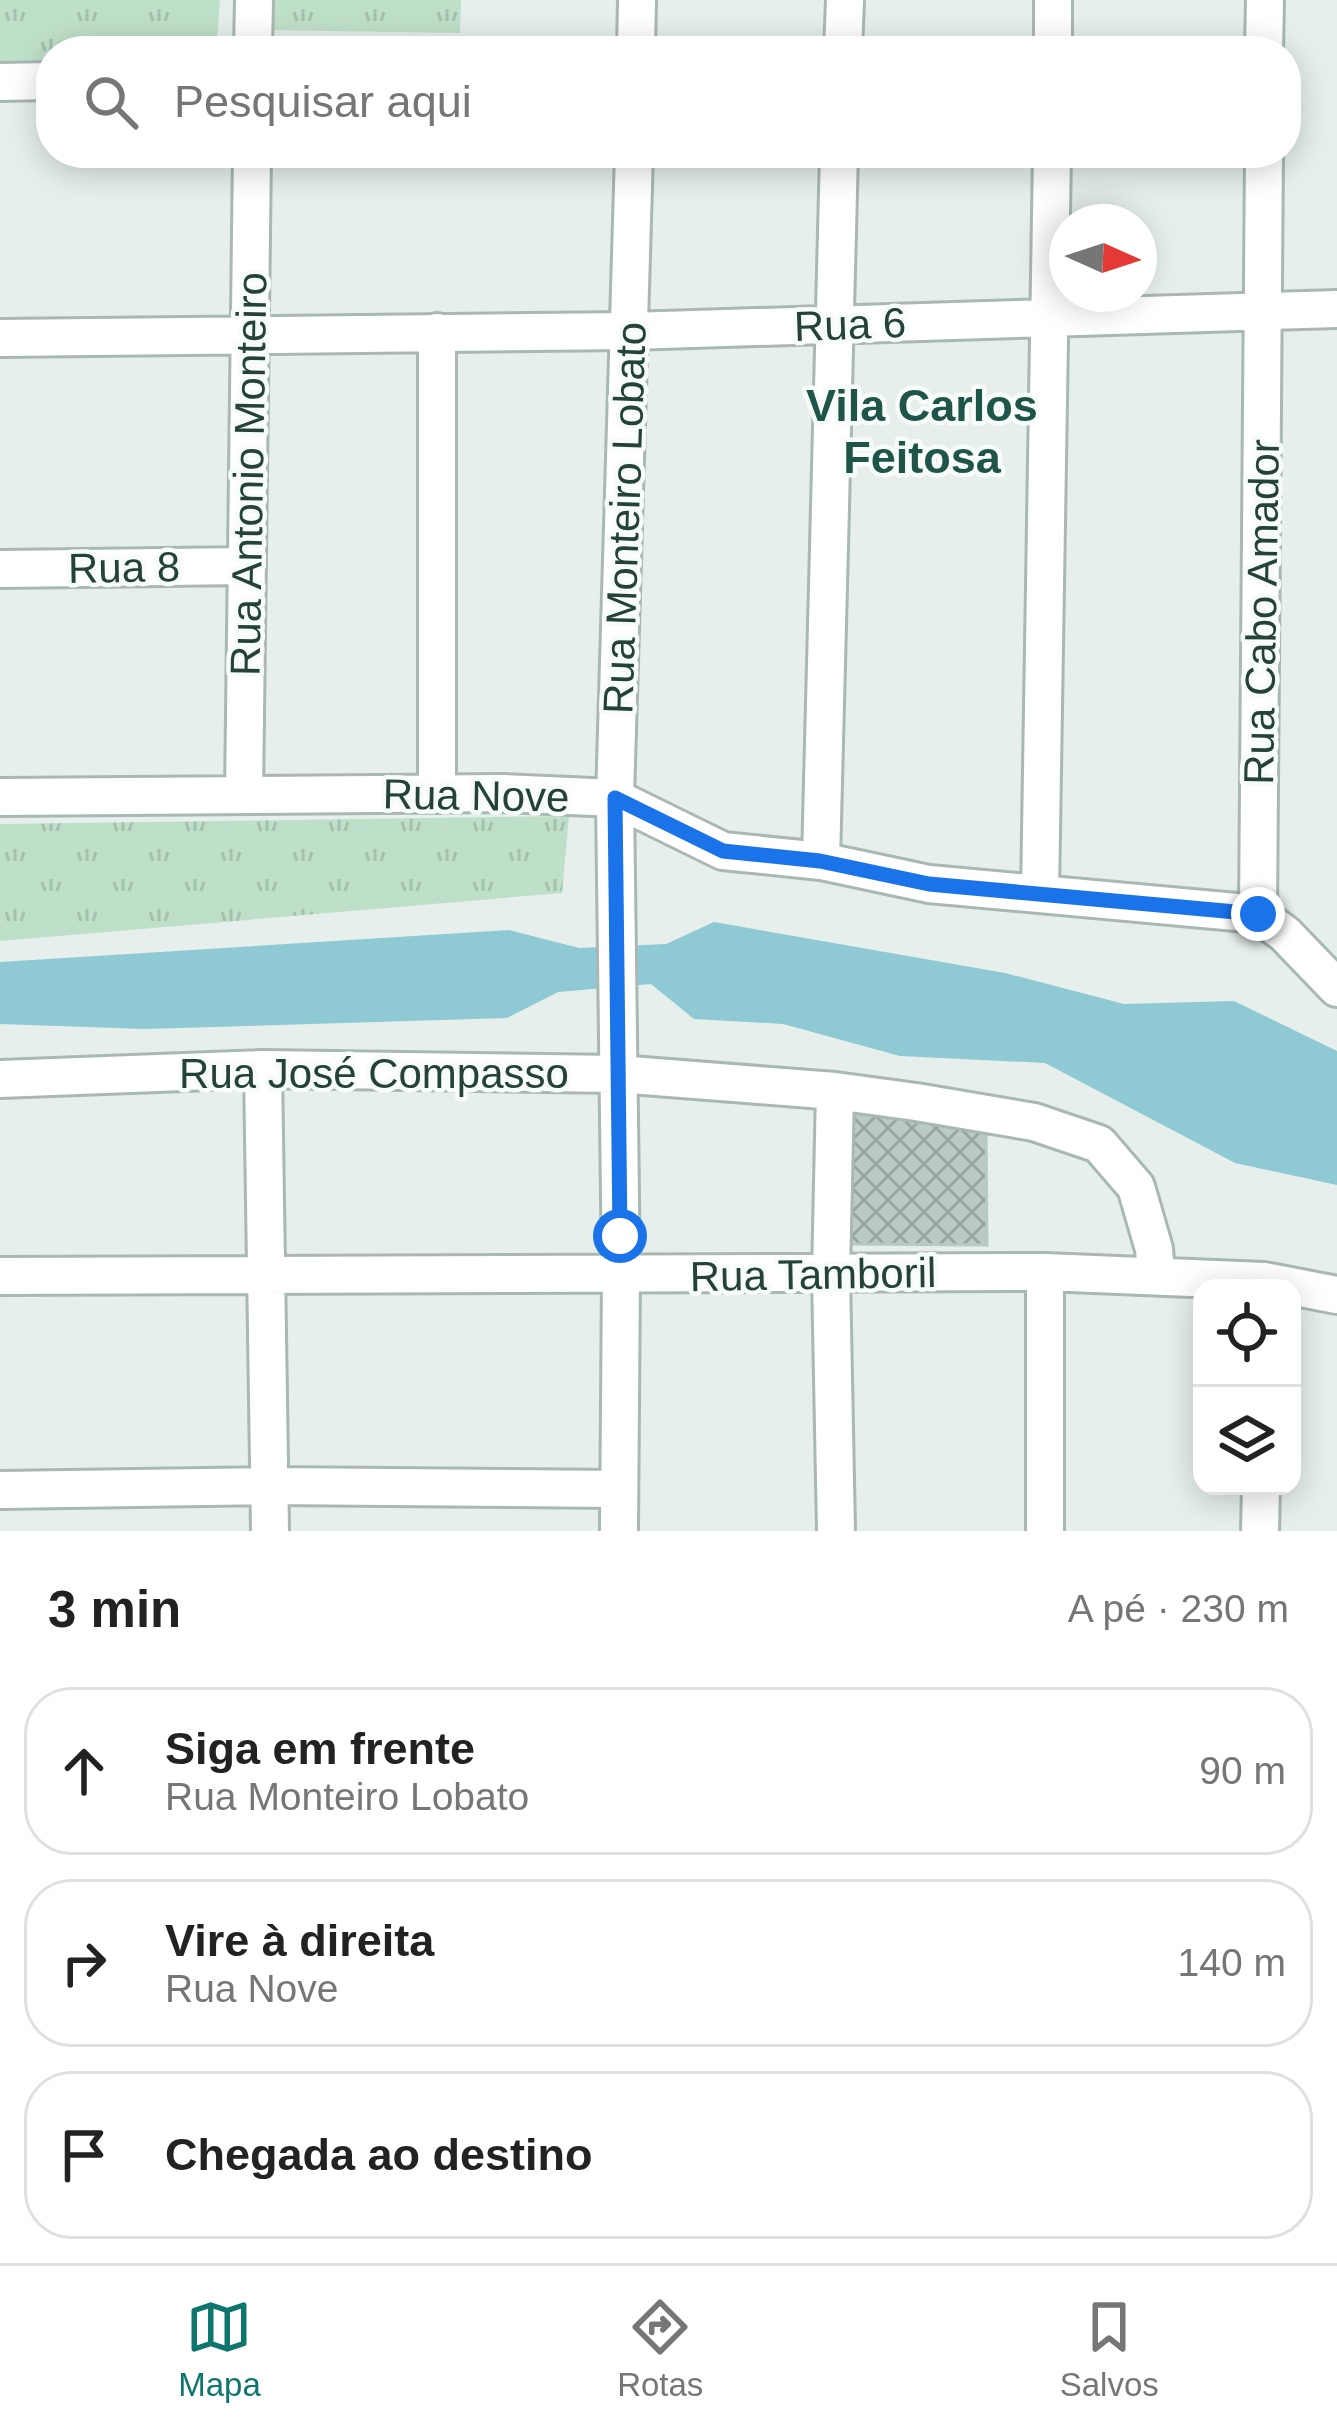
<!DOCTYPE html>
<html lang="pt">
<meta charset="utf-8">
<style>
body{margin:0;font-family:Helvetica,sans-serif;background:#f6f6f6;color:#222}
.controls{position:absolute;right:36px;bottom:36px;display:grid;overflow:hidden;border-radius:24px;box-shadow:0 6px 30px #0003}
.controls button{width:108px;height:108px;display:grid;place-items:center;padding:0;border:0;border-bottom:3px solid #e0e0e0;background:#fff;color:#222;font:60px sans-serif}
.compass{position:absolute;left:1049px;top:204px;width:108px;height:108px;border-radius:50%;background:#fff;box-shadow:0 6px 30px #0003;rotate:93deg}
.stop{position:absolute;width:36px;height:36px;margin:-27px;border:9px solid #1a73e8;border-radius:50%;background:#fff}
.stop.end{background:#1a73e8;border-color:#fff;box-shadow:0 3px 12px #0008}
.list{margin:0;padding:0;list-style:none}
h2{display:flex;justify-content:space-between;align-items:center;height:156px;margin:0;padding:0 48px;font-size:51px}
h2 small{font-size:39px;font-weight:400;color:#767676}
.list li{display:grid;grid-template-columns:78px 1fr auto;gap:36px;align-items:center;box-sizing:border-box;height:168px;margin:0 24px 24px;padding:0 24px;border:3px solid #e0e0e0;border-radius:48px}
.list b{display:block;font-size:45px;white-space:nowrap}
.list p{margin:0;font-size:39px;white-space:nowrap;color:#767676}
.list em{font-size:39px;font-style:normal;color:#767676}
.icon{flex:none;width:66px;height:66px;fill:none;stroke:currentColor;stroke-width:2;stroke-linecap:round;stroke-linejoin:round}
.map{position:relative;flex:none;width:1337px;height:1531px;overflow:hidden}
.search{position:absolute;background:#fff;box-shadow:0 6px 30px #0003;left:36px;right:36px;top:36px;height:132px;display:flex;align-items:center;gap:30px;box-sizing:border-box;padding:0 42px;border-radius:48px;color:#767676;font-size:45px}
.sheet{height:732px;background:#fff}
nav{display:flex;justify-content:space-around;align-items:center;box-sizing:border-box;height:168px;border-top:3px solid #e0e0e0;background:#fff;font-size:33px;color:#767676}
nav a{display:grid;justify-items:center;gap:6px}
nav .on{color:#0f766e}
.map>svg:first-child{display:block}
</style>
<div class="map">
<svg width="1337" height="1531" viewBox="0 0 1337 1531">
<defs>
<pattern id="park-tufts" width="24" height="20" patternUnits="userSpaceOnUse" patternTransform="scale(3)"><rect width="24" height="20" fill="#bfe0c8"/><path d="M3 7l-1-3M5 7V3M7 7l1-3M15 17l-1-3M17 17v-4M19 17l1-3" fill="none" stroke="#a4c1ad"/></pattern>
<pattern id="building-cross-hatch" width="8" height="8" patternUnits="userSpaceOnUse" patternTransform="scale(3)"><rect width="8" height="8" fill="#bbcac4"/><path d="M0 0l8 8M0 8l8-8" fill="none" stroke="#98a6a0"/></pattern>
</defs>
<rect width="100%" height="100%" fill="#e6efeb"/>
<path fill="url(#park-tufts)" d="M0 0H220L216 51H51V60L0 62Z
M268 0H461L460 33 267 30Z
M569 816 562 893 0 941V824Z"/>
<path fill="#8ec9d4" d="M714 922 1005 973 1124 1004 1234 1001 1337 1051V1185L1235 1163 1045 1063 900 1056 783 1024 694 1019 651 984 558 992 507 1018 145 1029 0 1024V962L509 930 579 948 666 944Z"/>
<path fill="url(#building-cross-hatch)" stroke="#b8c9c2" stroke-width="3" d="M847 1111 986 1133 987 1245 849 1244Z"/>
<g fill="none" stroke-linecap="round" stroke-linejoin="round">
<g stroke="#a8b8b2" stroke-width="42">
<path id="minor" d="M253 51 254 0
M636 51 637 0
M843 51 845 0
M1053 51V0
M1264 51 1265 0
M0 82 51 81
M437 332V794
M0 338 630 331 1337 309
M0 569 247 566
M244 795 252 153
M0 797 502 793 615 798 723 851 821 861 929 884 1258 914 1285 934 1337 988
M821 861 839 153
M1040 894 1052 153
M1258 914 1264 153
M263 1069 270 1531
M0 1079 263 1069 618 1074 835 1091 916 1102 1034 1122 1099 1144 1136 1187 1154 1249 1156 1274
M835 1091 831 1275 836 1531
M1045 1272V1531
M0 1276 1045 1272 1264 1281 1337 1295
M0 1490 269 1486 619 1489
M619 1531 621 1276 615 798 634 153
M1260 1531 1261 1486"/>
</g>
<use href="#minor" stroke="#fff" stroke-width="36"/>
</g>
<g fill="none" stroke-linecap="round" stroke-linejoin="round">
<path stroke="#1a73e8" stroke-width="15" d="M620 1236 615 798 723 851 820 861 929 884 1258 914"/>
</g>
<g text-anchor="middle" stroke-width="9" stroke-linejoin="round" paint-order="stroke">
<g font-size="42" fill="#24423a" stroke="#f7fbf9">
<text transform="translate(850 324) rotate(-2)" y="15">Rua 6</text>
<text transform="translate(248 474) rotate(-89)" y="15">Rua Antonio Monteiro</text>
<text transform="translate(624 518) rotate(-88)" y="15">Rua Monteiro Lobato</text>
<text transform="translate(124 567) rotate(-1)" y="15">Rua 8</text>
<text transform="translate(1261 612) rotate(-89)" y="15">Rua Cabo Amador</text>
<text transform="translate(476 795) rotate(1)" y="15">Rua Nove</text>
<text x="374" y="1088">Rua José Compasso</text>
<text transform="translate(813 1274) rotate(-1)" y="15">Rua Tamboril</text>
</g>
<g font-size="45" font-weight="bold" fill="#1f5548" stroke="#f7fbf9">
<text x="922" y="421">Vila Carlos<tspan x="922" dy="52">Feitosa</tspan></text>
</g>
</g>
</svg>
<div class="controls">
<button><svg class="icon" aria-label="locate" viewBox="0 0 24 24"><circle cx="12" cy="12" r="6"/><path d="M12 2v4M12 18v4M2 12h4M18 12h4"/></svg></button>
<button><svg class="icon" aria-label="layers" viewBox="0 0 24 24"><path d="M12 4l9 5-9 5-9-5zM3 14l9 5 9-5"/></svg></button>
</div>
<svg class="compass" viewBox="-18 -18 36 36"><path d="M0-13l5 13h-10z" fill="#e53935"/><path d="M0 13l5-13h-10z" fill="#767676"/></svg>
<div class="stop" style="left:620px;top:1236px"></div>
<div class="stop end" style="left:1258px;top:914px"></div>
<div class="search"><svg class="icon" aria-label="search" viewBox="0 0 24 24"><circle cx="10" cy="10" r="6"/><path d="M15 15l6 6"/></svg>Pesquisar aqui</div>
</div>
<section class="sheet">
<h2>3 min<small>A pé · 230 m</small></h2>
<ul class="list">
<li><svg class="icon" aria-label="ahead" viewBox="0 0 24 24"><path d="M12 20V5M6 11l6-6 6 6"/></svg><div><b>Siga em frente</b><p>Rua Monteiro Lobato</p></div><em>90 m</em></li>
<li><svg class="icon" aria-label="right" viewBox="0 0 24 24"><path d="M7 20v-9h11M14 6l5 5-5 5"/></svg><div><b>Vire à direita</b><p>Rua Nove</p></div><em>140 m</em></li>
<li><svg class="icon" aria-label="arrive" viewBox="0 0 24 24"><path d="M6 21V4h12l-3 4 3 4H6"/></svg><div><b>Chegada ao destino</b></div></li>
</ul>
</section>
<nav>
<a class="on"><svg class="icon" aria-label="map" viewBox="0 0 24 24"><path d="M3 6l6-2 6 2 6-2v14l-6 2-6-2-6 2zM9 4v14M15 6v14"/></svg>Mapa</a>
<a><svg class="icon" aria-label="directions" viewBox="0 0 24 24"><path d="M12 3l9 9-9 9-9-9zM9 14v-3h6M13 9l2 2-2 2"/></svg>Rotas</a>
<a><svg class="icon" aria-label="saved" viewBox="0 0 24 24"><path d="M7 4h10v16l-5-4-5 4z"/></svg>Salvos</a>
</nav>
